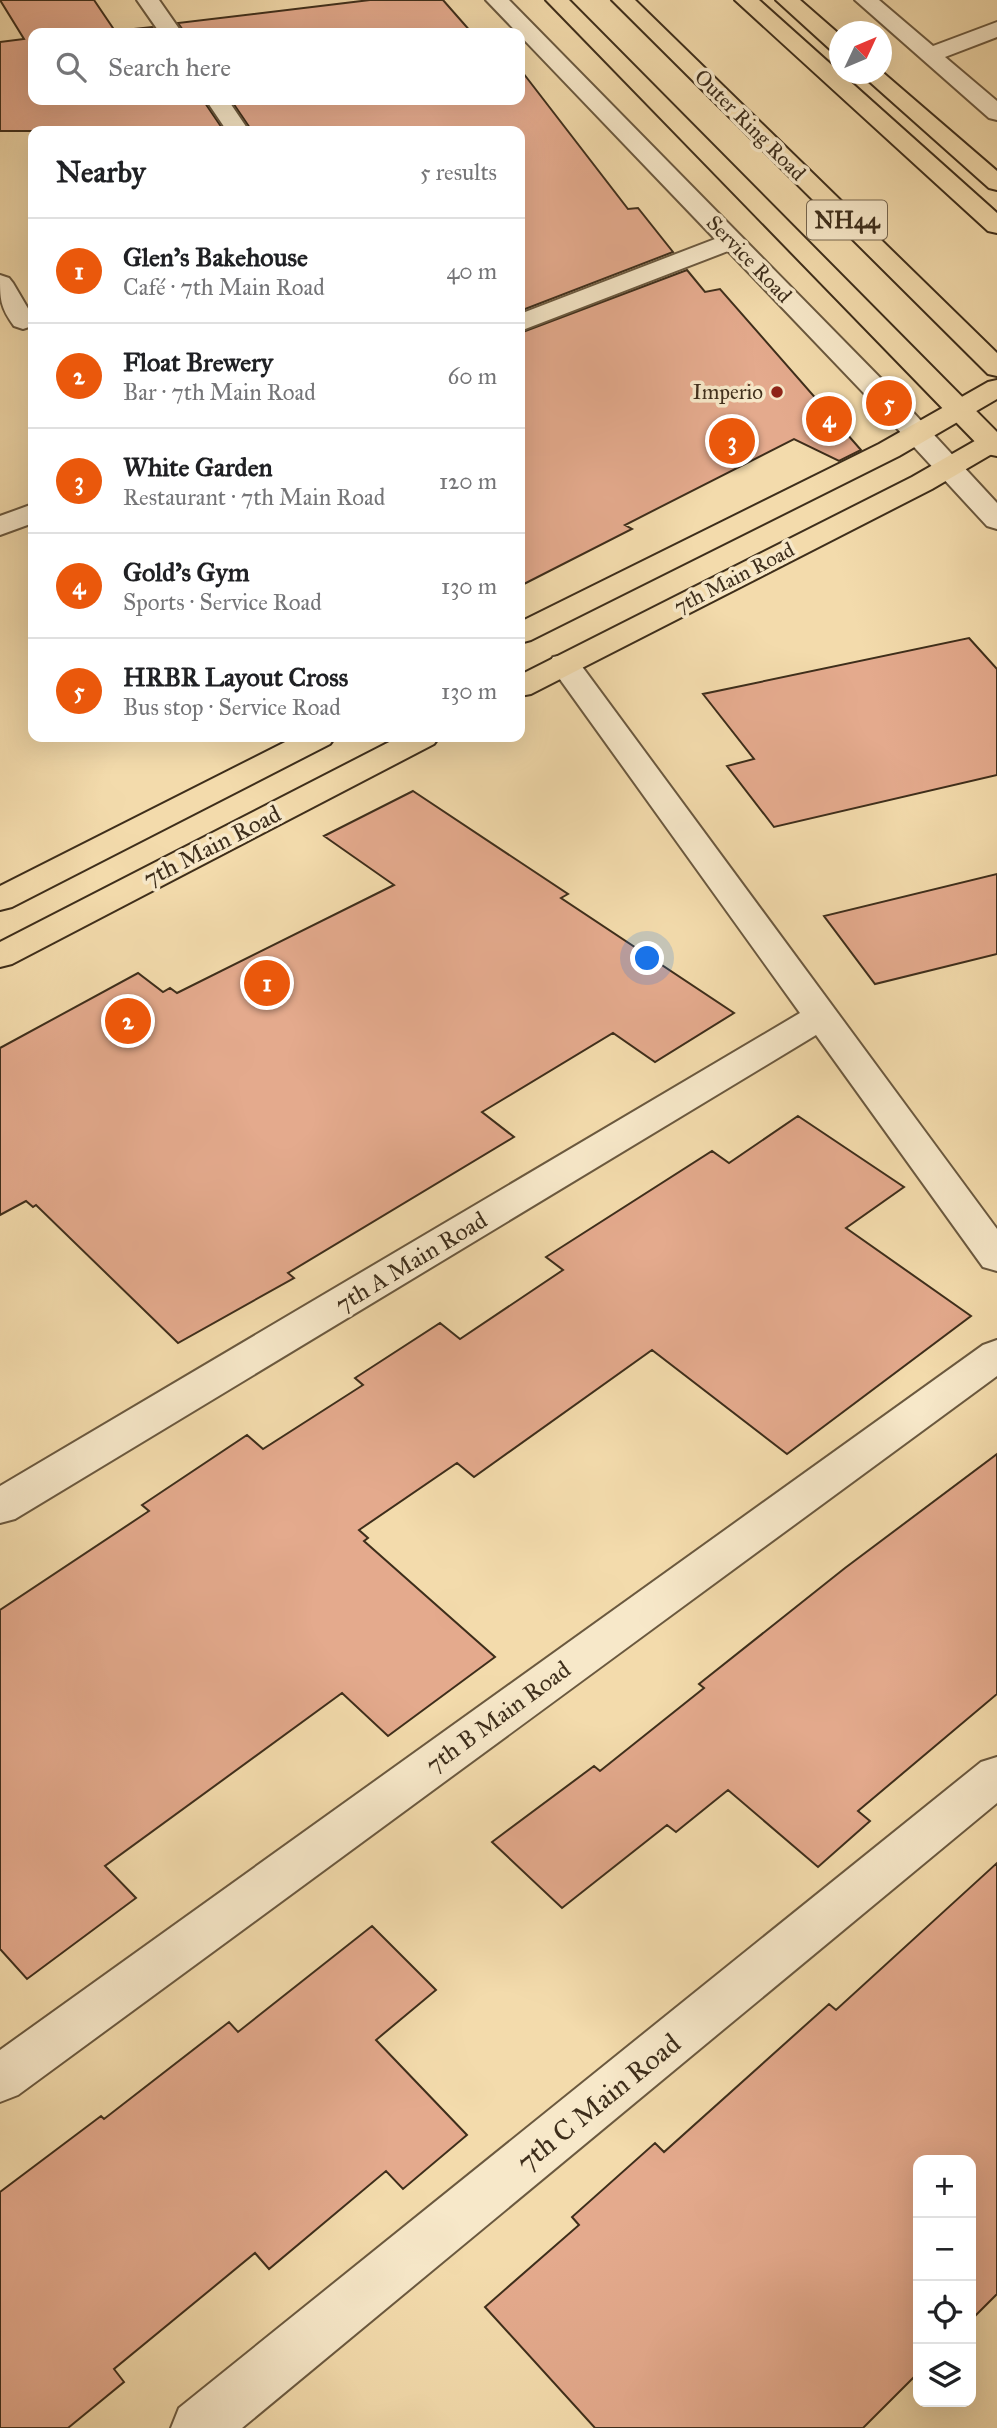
<!DOCTYPE html>
<meta charset="utf-8">
<style>
body{margin:0;font-family:"IM FELL Great Primer",serif;background:#f6f6f6;color:#202124}
.controls{position:absolute;right:21px;bottom:21px;display:grid;overflow:hidden;border-radius:14px;box-shadow:0 7px 28px #0002}
.controls button{width:63px;height:63px;display:grid;place-items:center;padding:0;border:0;border-bottom:2px solid #e0e0e0;background:#fff;color:#202124;font:35px sans-serif}
.compass{position:absolute;left:829px;top:21px;width:63px;height:63px;border-radius:50%;background:#fff;box-shadow:0 7px 28px #0002;rotate:46deg}
.you{position:absolute;left:648px;top:959px;width:24px;height:24px;margin:-18px;border:5px solid #fff;border-radius:50%;background:#1a73e8;box-shadow:0 0 0 10px #1a73e833}
.badge{display:grid;place-items:center;width:46px;height:46px;border-radius:50%;background:#ea580c;color:#fff;font-size:23px;font-weight:700}
.pin{position:absolute;translate:-50% -50%;border:4px solid #fff;box-shadow:0 2px 7px #0006}
.list{margin:0;padding:0;list-style:none}
h2{display:flex;justify-content:space-between;align-items:center;height:91px;margin:0;padding:0 28px;font-size:30px}
h2 small{font-size:23px;font-weight:400;color:#757577}
.list li{display:grid;grid-template-columns:46px 1fr auto;gap:21px;align-items:center;box-sizing:border-box;height:105px;padding:0 28px;border-top:2px solid #e0e0e0}
.list b{display:block;font-size:26px;white-space:nowrap}
.list p{margin:0;font-size:23px;white-space:nowrap;color:#757577}
.list em{font-size:23px;font-style:normal;color:#757577}
.icon{flex:none;width:38px;height:38px;fill:none;stroke:currentColor;stroke-width:2;stroke-linecap:round;stroke-linejoin:round}
.map{position:relative;flex:none;width:997px;height:2428px;overflow:hidden}
.search{position:absolute;background:#fff;box-shadow:0 7px 28px #0002;left:28px;top:28px;width:497px;height:77px;display:flex;align-items:center;gap:18px;box-sizing:border-box;padding:0 24px;border-radius:14px;color:#757577;font-size:26px}
.panel{position:absolute;background:#fff;box-shadow:0 7px 28px #0002;left:28px;top:126px;width:497px;height:616px;border-radius:14px}
.map>svg:first-child{display:block}
</style>
<div class="map">
<svg width="997" height="2428" viewBox="0 0 997 2428">
<rect width="100%" height="100%" fill="#f3dbac"/>
<filter id="stains"><feTurbulence type="fractalNoise" baseFrequency=".00286" numOctaves="4"/><feColorMatrix values="0 0 0 0 .2 0 0 0 0 .09 0 0 0 0 .02 0 0 0 .5 -.17"/></filter>
<radialGradient id="worn" r=".72"><stop offset=".6" stop-color="#630" stop-opacity="0"/><stop offset="1" stop-color="#630" stop-opacity=".3"/></radialGradient>
<path fill="#e4aa8d" stroke="#3e2e1b" stroke-width="2" d="M0 0H94L115 31 152 27 157 33H33V100H203L224 131H0V42L24 39Z
M370 0H443L472 33H185L178 23Z
M520 69 628 209 638 208 673 252 520 311V131H252L231 100H520Z
M687 270 705 292 720 289 861 450 839 461 794 439 625 525 632 529 520 586V333Z
M969 638 997 669V775L774 827 727 766 754 759 703 694Z
M413 791 568 894 561 898 734 1013 655 1062 613 1033 482 1112 514 1137 288 1273 294 1278 178 1343 36 1205 33 1207 26 1201 0 1215V1048L138 973 163 992 170 988 177 993 394 885 324 836Z
M997 874V954L875 984 824 916Z
M798 1116 904 1187 846 1228 971 1316 787 1454 652 1350 474 1477 457 1463 359 1530 368 1538 364 1541 495 1657 388 1736 342 1693 105 1866 136 1898 27 1979 0 1949V1610L149 1511 142 1505 247 1435 263 1449 363 1385 355 1378 440 1323 460 1339 563 1270 546 1257 712 1151 729 1163Z
M997 1454V1694L858 1811 870 1821 818 1867 728 1790 676 1832 667 1825 562 1908 492 1842 594 1766 600 1771 704 1688 699 1684 845 1568Z
M997 1863V2294L971 2320V2160H918V2373L863 2428H595L485 2307 579 2225 572 2217 655 2143 664 2152 829 2004 836 2010Z
M372 1926 436 1990 376 2040 467 2135 403 2189 386 2171 269 2269 255 2253 114 2369 124 2382 68 2428H0V2192L101 2116 104 2119 229 2022 238 2032Z"/>
<g fill="none" stroke-linecap="round" stroke-linejoin="round">
<g stroke="#6b593f" stroke-width="4">
<path id="minor" d="M137 0H159L182 33H160Z
M486 0H509L899 397 997 503V529L987 526 879 409 728 251 520 331V314L715 239Z
M855 0H879L933 46 997 22V37L945 57 997 101V120L989 118Z
M206 100H228L249 131H227Z
M0 275 9 278 13 283 33 317 32 326 23 329 14 326C0 307 0 299 0 275Z
M33 504V523L0 535V516Z
M564 655 575 657 997 1229V1271L983 1267 816 1035 15 1519 0 1523V1486L800 1013 549 664 553 657Z
M997 1340V1376L18 2095 0 2102V2050L983 1345Z
M997 1757V1803L242 2428H171L179 2408 981 1762Z"/>
</g>
<g stroke="#3e2e1b" stroke-width="4">
<path id="major" d="M997 380V399L899 456 531 640 520 643V622L879 444 988 382Z
M997 432V451L932 489 531 694 520 696V675L912 477 987 434Z
M295 737H335L330 744 12 907 0 910V886Z
M399 737H439L434 744 12 964 0 967V942Z"/>
</g>
<g stroke="#3e2e1b" stroke-width="4">
<path id="highway" d="M546 0H569L997 432V456L987 454Z
M612 0H635L997 353V376L988 374Z
M735 0H759L997 213V233L988 231Z
M776 0H800L839 34V51L831 50Z
M881 71 997 171V190L989 188 861 74H881Z"/>
</g>
<use href="#minor" fill="#f7e8c9" fill-rule="evenodd"/>
<use href="#major" fill="#f3dbac" fill-rule="evenodd"/>
<use href="#highway" fill="#f3dbac" fill-rule="evenodd"/>
</g>
<circle fill="#8f2418" stroke="#f7e8c9" stroke-width="2.5" cx="777" cy="392" r="7"/>
<g text-anchor="middle" stroke-width="7" stroke-linejoin="round" paint-order="stroke">
<g font-size="21" fill="#3e2e1b" stroke="#f7e8c9">
<text transform="translate(750 125) rotate(45)" y="7">Outer Ring Road</text>
<text transform="translate(749 259) rotate(46)" y="7">Service Road</text>
<text transform="translate(734 578) rotate(-27)" y="7">7th Main Road</text>
</g>
<g font-size="21" fill="#3e2e1b" stroke="#f7e8c9" text-anchor="end">
<text x="763" y="399">Imperio</text>
</g>
<rect fill="#f7e8c9" stroke="#76664f" stroke-width="2" x="807" y="200.5" width="80" height="39" rx="5"/>
<g font-size="23" font-weight="bold" fill="#3e2e1b">
<text x="847" y="228">NH44</text>
</g>
<g font-size="24" fill="#3e2e1b" stroke="#f7e8c9">
<text transform="translate(212 846) rotate(-27)" y="8">7th Main Road</text>
<text transform="translate(411 1262) rotate(-31)" y="8">7th A Main Road</text>
<text transform="translate(498 1717) rotate(-36)" y="8">7th B Main Road</text>
</g>
<g font-size="28" fill="#3e2e1b" stroke="#f7e8c9">
<text transform="translate(598 2102) rotate(-39)" y="10">7th C Main Road</text>
</g>
</g>
<rect width="100%" height="100%" filter="url(#stains)"/>
<rect width="100%" height="100%" fill="url(#worn)"/>
</svg>
<div class="controls">
<button>+</button>
<button>−</button>
<button><svg class="icon" aria-label="locate" viewBox="0 0 24 24"><circle cx="12" cy="12" r="6"/><path d="M12 2v4M12 18v4M2 12h4M18 12h4"/></svg></button>
<button><svg class="icon" aria-label="layers" viewBox="0 0 24 24"><path d="M12 4l9 5-9 5-9-5zM3 14l9 5 9-5"/></svg></button>
</div>
<svg class="compass" viewBox="-18 -18 36 36"><path d="M0-13l5 13h-10z" fill="#e53935"/><path d="M0 13l5-13h-10z" fill="#757577"/></svg>
<div class="you"></div>
<div class="pin badge" style="left:267px;top:983px">1</div>
<div class="pin badge" style="left:128px;top:1021px">2</div>
<div class="pin badge" style="left:732px;top:441px">3</div>
<div class="pin badge" style="left:829px;top:419px">4</div>
<div class="pin badge" style="left:889px;top:403px">5</div>
<div class="search"><svg class="icon" aria-label="search" viewBox="0 0 24 24"><circle cx="10" cy="10" r="6"/><path d="M15 15l6 6"/></svg>Search here</div>
<section class="panel">
<h2>Nearby<small>5 results</small></h2>
<ul class="list">
<li><span class="badge">1</span><div><b>Glen's Bakehouse</b><p>Café · 7th Main Road</p></div><em>40 m</em></li>
<li><span class="badge">2</span><div><b>Float Brewery</b><p>Bar · 7th Main Road</p></div><em>60 m</em></li>
<li><span class="badge">3</span><div><b>White Garden</b><p>Restaurant · 7th Main Road</p></div><em>120 m</em></li>
<li><span class="badge">4</span><div><b>Gold's Gym</b><p>Sports · Service Road</p></div><em>130 m</em></li>
<li><span class="badge">5</span><div><b>HRBR Layout Cross</b><p>Bus stop · Service Road</p></div><em>130 m</em></li>
</ul>
</section>
</div>
